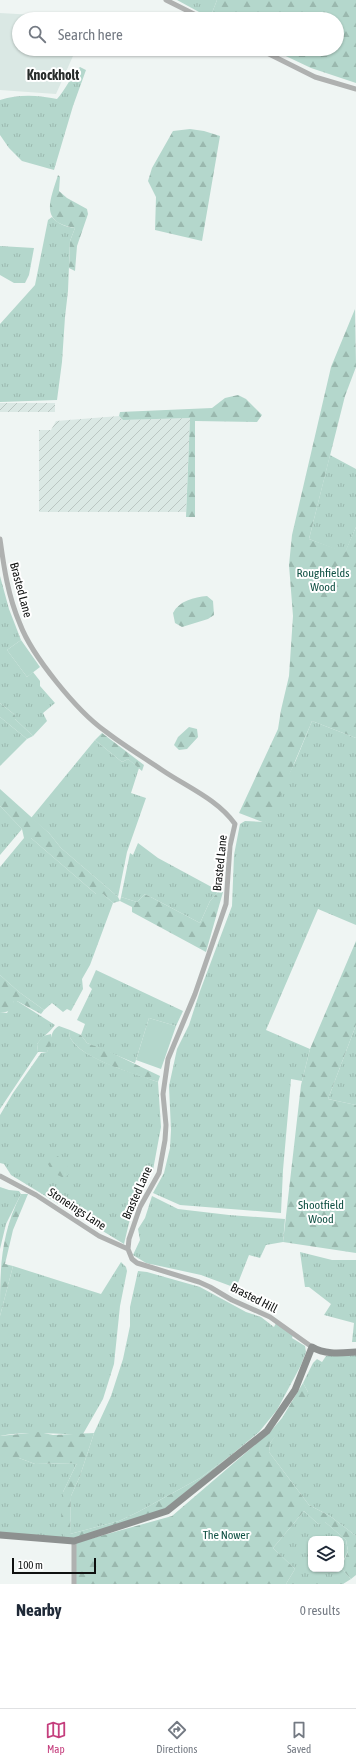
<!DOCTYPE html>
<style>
body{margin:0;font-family:"Asap Condensed",sans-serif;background:#f6f6f7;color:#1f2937}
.controls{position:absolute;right:12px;bottom:12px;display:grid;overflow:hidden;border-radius:8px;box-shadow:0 1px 3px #0004}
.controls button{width:36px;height:36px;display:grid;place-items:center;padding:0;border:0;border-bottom:1px solid #e0e1e3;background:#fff;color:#1f2937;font:20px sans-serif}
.scale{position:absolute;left:12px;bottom:10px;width:84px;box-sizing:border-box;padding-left:4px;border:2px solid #0e100f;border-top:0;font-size:11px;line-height:14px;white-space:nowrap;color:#0e100f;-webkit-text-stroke:3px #fff;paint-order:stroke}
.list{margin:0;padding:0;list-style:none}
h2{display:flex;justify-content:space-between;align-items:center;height:52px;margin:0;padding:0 16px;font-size:17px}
h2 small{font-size:13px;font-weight:400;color:#747a83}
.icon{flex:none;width:22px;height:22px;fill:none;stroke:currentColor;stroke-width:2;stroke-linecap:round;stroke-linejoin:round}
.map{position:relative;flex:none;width:356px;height:1584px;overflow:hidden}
.search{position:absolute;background:#fff;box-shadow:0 1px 3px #0004;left:12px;right:12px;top:12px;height:44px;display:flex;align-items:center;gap:10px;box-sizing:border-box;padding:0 14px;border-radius:22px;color:#747a83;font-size:15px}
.sheet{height:124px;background:#fff}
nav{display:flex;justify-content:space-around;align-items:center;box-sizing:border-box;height:56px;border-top:1px solid #e0e1e3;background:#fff;font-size:11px;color:#747a83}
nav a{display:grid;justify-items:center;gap:2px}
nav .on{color:#c53e7d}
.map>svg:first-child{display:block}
</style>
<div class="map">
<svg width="356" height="1584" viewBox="0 0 356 1584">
<defs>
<pattern id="industrial-furrows" width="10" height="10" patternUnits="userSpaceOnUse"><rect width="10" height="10" fill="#dae8e4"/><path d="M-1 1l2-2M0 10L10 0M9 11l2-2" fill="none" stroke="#bac6c2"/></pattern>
<pattern id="grass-tufts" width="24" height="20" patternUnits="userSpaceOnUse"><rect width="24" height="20" fill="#b4d7cc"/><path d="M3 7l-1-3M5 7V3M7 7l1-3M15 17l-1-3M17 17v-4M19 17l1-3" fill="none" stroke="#9ab8ae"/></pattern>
<pattern id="forest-firs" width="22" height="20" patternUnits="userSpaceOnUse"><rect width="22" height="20" fill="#b4d7cc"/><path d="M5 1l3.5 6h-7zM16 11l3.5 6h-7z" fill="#9ab8ae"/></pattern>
</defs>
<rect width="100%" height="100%" fill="#eff5f3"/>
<path fill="#dae8e4" d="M0 13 69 17V19H19V49H61L59 54 73 56 56 94 0 90Z"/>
<path fill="url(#industrial-furrows)" d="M0 403H55V412H0Z
M119 416 123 420 190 418 186 512H39V430H51L56 421Z"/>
<path fill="url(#grass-tufts)" d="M177 0H217L210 18Z
M80 67 86 70 73 106 54 170 22 161 9 148 0 135V100C19 94 38 95 57 99 65 91 73 72 80 67Z
M52 217C58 224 66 227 75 228L70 241 68 291 65 317 62 362 57 400 0 402V324L35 285 48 220Z
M0 246 34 248 29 275 25 283H14L0 275Z
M330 455 356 469V527L345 553 309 539Z
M0 576 9 609 21 640 7 650 27 677 33 672 40 681V686L55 703 43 713 47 721 33 736 15 719V715L0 703Z
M0 717 27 739 0 766Z
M312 721 356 738V925L318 909 266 1030 310 1049 302 1081 291 1079 283 1170 281 1213 180 1205 153 1193 164 1173 170 1148 171 1130 169 1086 177 1049 189 1025 200 991 232 906 234 855 240 824 245 821 265 822 296 760Z
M95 740 122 762 128 759 139 768 131 793 146 798 127 852 118 897 61 848 49 833 31 818Z
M0 806 22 829 0 855Z
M24 838H31L96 894H103L113 903 90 965 82 979 83 989 71 1011 67 1009 63 1012 52 1003 44 1010 19 992 0 975V867Z
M138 843 158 858 219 891 210 901 200 923 145 894 137 902 121 897 130 853 133 855Z
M96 970 183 1011 176 1026 149 1018 135 1063 87 1043 81 1035 85 1024 77 1020 92 989 89 986Z
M14 1001H17L55 1025C49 1033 43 1036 37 1044L38 1052 0 1109V1012L7 1013Z
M356 1025V1105L328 1099Z
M59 1026 70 1030C70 1033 69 1037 71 1039 82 1059 137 1074 158 1082L161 1127 153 1170 138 1199 129 1223 124 1244 11 1175 4 1164 0 1163V1115L13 1093 41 1053 47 1052C52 1042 49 1031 59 1026Z
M0 1187 9 1190 19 1191 21 1194 6 1224 0 1249Z
M152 1196 178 1209 229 1215 285 1219 283 1242 266 1245 260 1258 249 1255 236 1288 201 1275 146 1263 133 1255 140 1240 138 1229 145 1218Z
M300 1252 332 1260H356V1342H352L354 1323 324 1315 331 1304 309 1287H305Z
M121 1262 126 1267 127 1271 120 1306 114 1364 103 1399 83 1434C55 1435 28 1430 0 1436V1316L13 1266 101 1294Z
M138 1271 147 1272 200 1287 246 1312 261 1317 274 1327 276 1323 293 1335 292 1338 305 1346 306 1352 301 1365 277 1410 259 1432 230 1456 200 1478 138 1512 119 1521 70 1534 71 1496 80 1476 94 1433 111 1396 123 1359 130 1326V1307Z
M356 1355V1536L330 1516 309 1505 269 1452 270 1443 308 1392 303 1383 313 1363 317 1359 322 1362 326 1356Z
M0 1458H19L35 1464 77 1463 63 1492 65 1538 0 1534Z
M304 1511 318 1524 324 1521 346 1540 348 1551 341 1565V1539H311V1569H341V1568L351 1579 343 1584H286L295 1569 273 1548Z"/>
<path fill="url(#forest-firs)" d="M217 0H356V83L311 68 271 49H337V19H213L210 18Z
M190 129 204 131 220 136 202 241 155 230 156 197 148 181 152 168 173 131Z
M58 175 60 177 59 191 67 198 87 209 88 214 77 246 75 271 69 268 70 241 75 228C39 222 50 201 58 175Z
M355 309 356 367 345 396 309 539 345 552 356 527V738L312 721 280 797 265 823 239 813 278 729 281 710 289 676 293 616 289 565 292 535 331 367Z
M238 395 246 399 262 415 257 422 195 421V517H186L190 418 123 420 119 416 120 412 212 408 225 398Z
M207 596 213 601 214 615 208 619 182 627 175 623 173 613C179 601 194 597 207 596Z
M0 703 15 715V719L33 736 27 739 0 717Z
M189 727 197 729 198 737 187 749 179 750 174 745 178 737Z
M102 733 144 765 142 771 128 759 122 762 95 740Z
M0 789 49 833 61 848 118 897 120 901 121 897 137 902 145 894 200 923 210 901 219 891 223 892 206 952 132 912V907L120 901 113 903 103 894H96L31 838H24L22 829 0 806Z
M356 941V1025L328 1099 356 1105V1253L283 1242 301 1085 310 1049Z
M0 975 19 992 44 1010 41 1014 17 1001H14C12 1010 9 1013 0 1012Z
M70 1030 81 1035 87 1043 108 1051 160 1076 158 1082C137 1075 82 1059 71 1039 69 1037 70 1033 70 1030Z
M51 1034V1044L47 1052H38L37 1044 43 1036Z
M57 1156 61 1158 69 1169 68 1175 64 1178 53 1173 48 1164Z
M21 1194H28L13 1230 5 1264 13 1266 0 1316C0 1270 0 1235 21 1194Z
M303 1383 308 1392 307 1399 270 1443 269 1452 309 1505 330 1516 356 1536V1575L351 1579 341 1568 348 1551 346 1540 325 1522 318 1524 304 1511 273 1548 295 1569 286 1584H75V1543L172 1516 270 1432 282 1418Z
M39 1432 53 1435 94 1433 80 1476 71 1496 70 1534 119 1521 138 1512 200 1478 230 1456 165 1509 77 1539 65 1538 61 1518 63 1492 77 1463 35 1464 19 1458H0V1436Z"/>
<path fill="#b4d7cc" d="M21 640 40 667 27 677 7 650Z
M149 1018 176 1026 161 1069 136 1060Z"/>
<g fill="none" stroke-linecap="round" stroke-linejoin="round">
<path stroke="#afb1b0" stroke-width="5" d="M166 0 204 19
M259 49 315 77 356 89
M0 539C4 568 8 596 20 624 32 656 77 711 105 731 123 745 143 757 162 770 187 787 217 799 235 824L230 846 226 904 195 994 168 1059 163 1094 166 1125 165 1140 159 1173 140 1207 129 1239 128 1249
M0 1176 36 1195 99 1236 128 1249 132 1259 137 1263 199 1282 210 1287 232 1300 270 1317 312 1347
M74 1541V1584"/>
<path stroke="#8d9190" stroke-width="7" d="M0 1535 74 1541 167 1511 267 1431 295 1390 312 1347C325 1355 341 1353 356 1352"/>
</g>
<g text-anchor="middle" stroke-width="4" stroke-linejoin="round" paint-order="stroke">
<g font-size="12" fill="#115144" stroke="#fff">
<text x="323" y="577">Roughfields<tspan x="323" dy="14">Wood</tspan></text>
<text x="321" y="1209">Shootfield<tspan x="321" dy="14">Wood</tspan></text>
<text x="226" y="1539">The Nower</text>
</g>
<g font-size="12" fill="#0e100f" stroke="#fff">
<text transform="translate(21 590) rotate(75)" y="4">Brasted Lane</text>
<text transform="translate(220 863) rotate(-84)" y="4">Brasted Lane</text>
<text transform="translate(137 1193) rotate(-66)" y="4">Brasted Lane</text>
<text transform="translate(77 1209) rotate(33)" y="4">Stoneings Lane</text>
<text transform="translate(254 1298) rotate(27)" y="4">Brasted Hill</text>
</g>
<g font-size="14" font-weight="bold" fill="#282c2b" stroke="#fff">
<text x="53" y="80">Knockholt</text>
</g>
</g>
</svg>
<div class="controls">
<button><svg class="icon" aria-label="layers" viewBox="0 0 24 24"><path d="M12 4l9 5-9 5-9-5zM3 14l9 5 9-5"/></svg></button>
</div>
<div class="scale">100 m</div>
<div class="search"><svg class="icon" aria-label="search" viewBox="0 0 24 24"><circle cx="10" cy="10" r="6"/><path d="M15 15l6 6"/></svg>Search here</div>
</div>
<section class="sheet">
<h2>Nearby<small>0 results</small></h2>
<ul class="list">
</ul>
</section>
<nav>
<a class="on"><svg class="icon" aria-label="map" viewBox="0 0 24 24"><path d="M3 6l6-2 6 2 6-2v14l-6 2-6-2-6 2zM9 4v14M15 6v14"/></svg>Map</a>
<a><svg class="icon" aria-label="directions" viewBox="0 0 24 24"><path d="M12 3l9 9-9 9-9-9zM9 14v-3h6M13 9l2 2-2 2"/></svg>Directions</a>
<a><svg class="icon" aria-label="saved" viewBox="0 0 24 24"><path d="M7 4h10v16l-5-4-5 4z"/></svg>Saved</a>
</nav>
